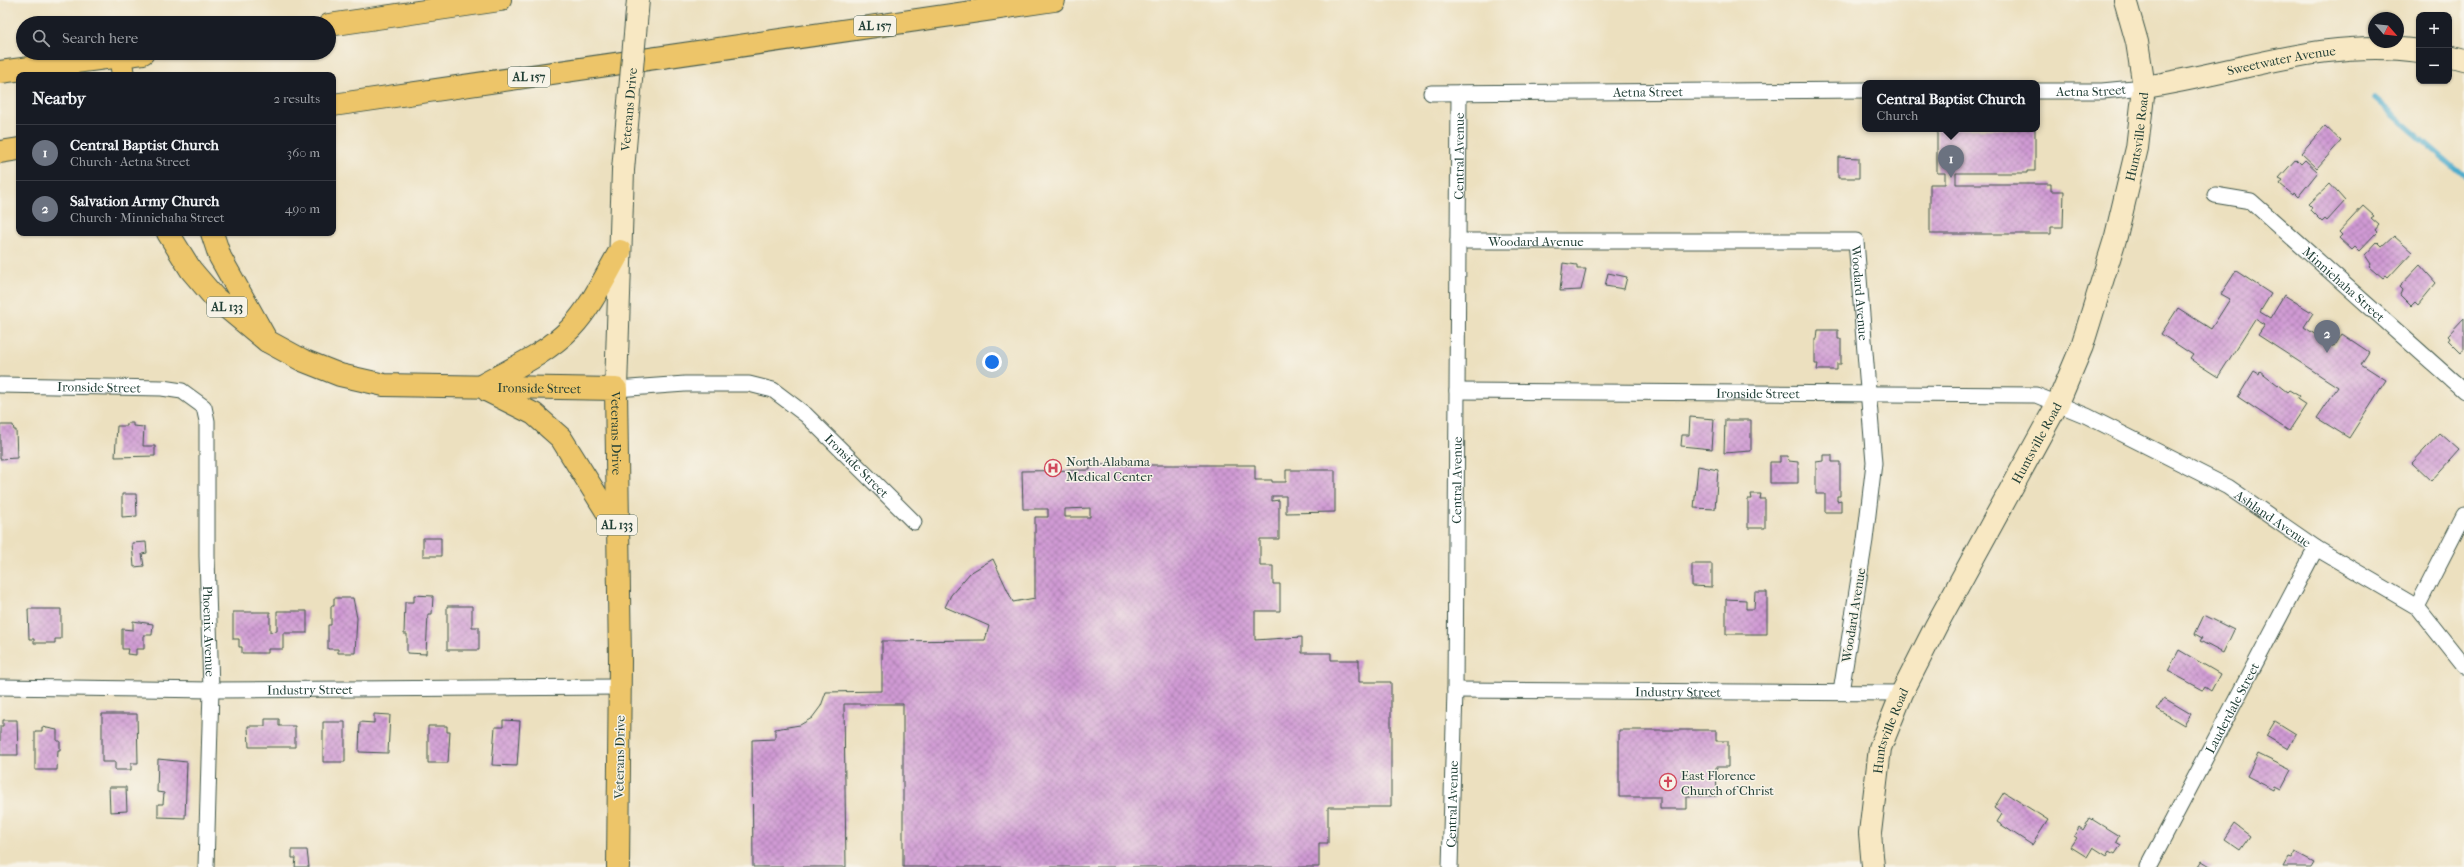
<!DOCTYPE html>
<meta charset="utf-8">
<style>
body{margin:0;font-family:"IM FELL French Canon",serif;background:#242831;color:#f1f3f6}
.controls{position:absolute;right:12px;top:12px;display:grid;overflow:hidden;border-radius:8px;box-shadow:0 1px 3px #0004}
.controls button{width:36px;height:36px;display:grid;place-items:center;padding:0;border:0;border-bottom:1px solid #363941;background:#171b24;color:#f1f3f6;font:20px sans-serif}
.compass{position:absolute;left:2368px;top:12px;width:36px;height:36px;border-radius:50%;background:#171b24;box-shadow:0 1px 3px #0004;rotate:118deg}
.you{position:absolute;left:992px;top:362px;width:14px;height:14px;margin:-10px;border:3px solid #fff;border-radius:50%;background:#1a73e8;box-shadow:0 0 0 6px #1a73e833}
.badge{display:grid;place-items:center;width:26px;height:26px;border-radius:50%;background:#d1495b;color:#fff;font-size:13px;font-weight:700}
.pin{position:absolute;translate:-50% -33px;filter:drop-shadow(0 1px 2px #0008)}
.pin::after{content:'';position:absolute;top:21px;width:14px;height:12px;background:inherit;clip-path:polygon(0 0,100% 0,50% 100%)}
.popup{position:absolute;left:1862px;top:80px;width:178px;height:52px;box-sizing:border-box;display:grid;place-content:center;border-radius:8px;background:#171b24;filter:drop-shadow(0 1px 3px #0005);font-size:13px;white-space:nowrap;color:#9ea1a6}
.popup b{font-size:15px;color:#f1f3f6}
.popup::after{content:'';position:absolute;left:50%;top:100%;margin-left:-8px;border:8px solid transparent;border-top-color:#171b24}
.list{margin:0;padding:0;list-style:none}
h2{display:flex;justify-content:space-between;align-items:center;height:52px;margin:0;padding:0 16px;font-size:17px}
h2 small{font-size:13px;font-weight:400;color:#9ea1a6}
.list li{display:grid;grid-template-columns:26px 1fr auto;gap:12px;align-items:center;box-sizing:border-box;height:56px;padding:0 16px;border-top:1px solid #363941}
.list b{display:block;font-size:15px;white-space:nowrap}
.list p{margin:0;font-size:13px;white-space:nowrap;color:#9ea1a6}
.list em{font-size:13px;font-style:normal;color:#9ea1a6}
.icon{flex:none;width:22px;height:22px;fill:none;stroke:currentColor;stroke-width:2;stroke-linecap:round;stroke-linejoin:round}
.map{position:relative;flex:none;width:2464px;height:867px;overflow:hidden}
.search{position:absolute;background:#171b24;box-shadow:0 1px 3px #0004;left:16px;top:16px;width:320px;height:44px;display:flex;align-items:center;gap:10px;box-sizing:border-box;padding:0 14px;border-radius:22px;color:#9ea1a6;font-size:15px}
.panel{position:absolute;background:#171b24;box-shadow:0 1px 3px #0004;left:16px;top:72px;width:320px;height:164px;border-radius:8px}
.map>svg:first-child{display:block}
</style>
<div class="map">
<svg width="2464" height="867" viewBox="0 0 2464 867">
<defs>
<pattern id="building-cross-hatch" width="8" height="8" patternUnits="userSpaceOnUse"><rect width="8" height="8" fill="#d09ad4"/><path d="M0 0l8 8M0 8l8-8" fill="none" stroke="#a87fad"/></pattern>
</defs>
<rect width="100%" height="100%" fill="#f7f3e8"/>
<filter id="ink" filterUnits="userSpaceOnUse"><feTurbulence type="fractalNoise" baseFrequency=".025" numOctaves="2"/><feDisplacementMap in="SourceGraphic" scale="8" xChannelSelector="R" yChannelSelector="G"/><feConvolveMatrix kernelMatrix="1 2 1 2 8 2 1 2 1" color-interpolation-filters="sRGB"/></filter>
<filter id="wash" filterUnits="userSpaceOnUse"><feTurbulence type="fractalNoise" baseFrequency=".012" numOctaves="4" result="noise"/><feDisplacementMap in="SourceGraphic" scale="16" xChannelSelector="R" yChannelSelector="G"/><feGaussianBlur stdDeviation="0.9" result="paint"/><feColorMatrix in="noise" values="0 0 0 0 0 0 0 0 0 0 0 0 0 0 0 0 0 1.4 0 .05"/><feComposite in="paint" operator="in"/></filter>
<g filter="url(#wash)">
<rect width="100%" height="100%" fill="#ece0bf"/>
<g fill="none" stroke-linecap="round" stroke-linejoin="round">
<path stroke="#4daccc" stroke-width="5.5" d="M2375 99 2464 176"/>
</g>
<g id="blocks">
<path fill="url(#building-cross-hatch)" fill-rule="evenodd" d="M2325 126 2341 141 2317 168 2301 153Z
M1937 129H2035V171H2027V173H1956V184H2051V191H2064L2063 227H2051V234H1930V184H1945V173H1937Z
M1838 157 1859 158V178H1838Z
M2296 159 2301 164 2305 160 2318 172 2298 197 2294 193 2293 195 2280 184 2283 180 2279 178Z
M2330 184 2345 201 2327 221 2325 219 2322 222 2310 210 2312 207 2309 204Z
M2363 206 2374 216 2371 218 2379 225 2375 230 2377 232 2359 251 2355 247 2352 250 2339 238 2342 235 2339 232Z
M2394 236 2412 252 2388 278 2386 276 2383 279 2369 267 2371 264 2365 255 2377 242 2382 247Z
M1563 263 1577 265V269H1586L1581 290 1560 291Z
M2420 265 2436 283 2418 305 2415 302 2411 306 2400 295 2402 290 2399 287Z
M2236 271 2271 294 2260 312 2270 318 2284 295 2313 313 2304 327 2334 347 2342 334 2369 352 2361 364 2386 380 2349 438 2317 418 2338 387 2258 335 2265 325 2255 319 2218 377 2190 359 2193 355 2161 334 2178 308 2211 329 2230 299 2221 294Z
M1608 273 1627 277 1624 289 1605 286Z
M2464 318V349L2461 353 2448 340 2450 337 2448 335Z
M1818 330H1838V339H1841V364H1837V370H1817L1818 364H1815V339H1817Z
M2254 371 2259 374 2260 371 2287 392 2289 390 2299 396 2297 399 2306 405 2289 431 2238 397Z
M1690 417 1714 419 1712 449 1681 446 1682 435H1689Z
M1725 420H1751V451L1724 453Z
M127 423H133V426L144 427 143 446H155V456L115 457 117 426H127Z
M0 425H13L14 430H16L17 458 0 459Z
M2440 433 2459 450 2431 481 2412 463Z
M1823 455H1832V462H1840V496H1837V501L1841 500V512H1825V494H1816V462L1823 461Z
M1780 456H1788L1789 461 1798 462V483H1770V462H1780Z
M1090 465H1255V480H1272V482H1286V470H1335V512L1286 513V496H1272V501L1279 500V539H1260V566H1273V584H1280V611H1255V640L1302 637V653H1331V660H1359V682H1391V807H1328V843H1319V867H903V704H844L846 867H753L752 740 775 739V729L800 725 812 718 821 706 826 692 882 691V641L985 640 989 626 945 607 951 595 970 573 993 559 1013 602 1035 598V517H1048V509H1023L1022 471 1090 470ZM1090 508V517H1065V509Z
M1698 466 1718 470 1715 509 1694 508Z
M122 494H136L137 516 122 517Z
M1751 494H1761L1760 499H1765V528H1748V499H1752Z
M423 538H441V556H423Z
M146 542 147 553 142 554 144 566 134 567 132 543Z
M1692 564H1712V587L1692 586Z
M1755 592H1767V634H1726V599L1746 600V609H1754Z
M414 595 433 596 432 614H428L426 654 407 653V634H404L405 602H414Z
M334 598H353L357 618 355 653H338V649H328V625H331V606H334Z
M447 606H472V627H479V650H447Z
M28 609H61V639H55V643H34V639H29Z
M277 611H307V633H283V649H268V653H242V647H239V639H233V612H270V632L277 631Z
M2204 615 2234 630 2223 653 2200 641 2202 638 2195 634Z
M133 621 153 624 152 635H144V649H136V655L127 654 128 649H122V629L133 630Z
M2179 650 2220 674 2211 691 2205 687 2203 690 2168 671Z
M2164 698 2191 714 2184 725 2157 709Z
M102 714H137L138 763H131V770H115V762H102Z
M374 714 390 715 388 753 359 752 360 722 374 723Z
M265 719H279V726H295V747H249L248 726H265Z
M3 720H17L18 755H0V726H3Z
M503 720 520 721 517 766 492 765 495 727H503Z
M2275 721 2296 734 2288 749 2266 736Z
M323 722H345V762H323Z
M428 726H447V732H450L448 763H428Z
M42 727 57 730V741H60V750H58L57 770H35V731H42Z
M1619 730H1716V741H1728V767H1716L1717 796H1687V809H1660V797H1619Z
M2258 754 2291 770 2281 789 2275 786 2274 790 2247 776Z
M158 759 187 762 185 818 158 817V804H163L164 793 157 792Z
M109 787H126L127 811 110 812Z
M2004 792 2048 820 2032 845 1997 822 2002 814 1994 808Z
M2090 818 2119 836 2116 842 2121 845 2115 854 2110 851 2107 856 2093 847 2087 857 2071 847 2077 838 2074 836 2079 827 2083 830Z
M2234 824 2250 836 2240 850 2224 839Z
M292 850H307L309 867H295L296 858H292Z
M2295 852 2314 862 2311 867H2283L2288 858 2291 859Z
M2202 861 2212 867H2198Z"/>
</g>
</g>
<g filter="url(#ink)">
<use href="#blocks" fill-opacity="0" stroke="#3e5549" stroke-width="1"/>
<g fill="none" stroke-linecap="round" stroke-linejoin="round">
<g stroke="#3e5549" stroke-width="17">
<g id="street">
<path id="s1" d="M2037 91H2102L2144 87"/>
<path id="s2" d="M1431 93 1865 90"/>
<path id="s3" d="M2215 195 2251 201 2464 391"/>
<path id="s4" d="M1458 241H1856L1874 463 1865 540 1841 692"/>
<path id="s5" d="M0 385 162 388 182 391 204 407 207 421V556L211 690 206 867"/>
<path id="s6" d="M616 389 685 384H749L773 390 806 415 914 522"/>
<path id="s7" d="M1457 391 2036 395 2087 416 2228 487 2316 548 2417 607 2464 666"/>
<path d="M2417 607 2464 515"/>
<path id="s8" d="M0 687 211 690 620 687"/>
<path id="s9" d="M1455 690 1902 693"/>
<path id="s10" d="M1450 867 1455 690 1459 93"/>
<path id="s11" d="M2148 867 2316 548"/>
</g>
</g>
<g stroke="#3e5549" stroke-width="24">
<g id="secondary">
<path d="M2449 56 2464 60"/>
<path id="s12" d="M2144 87C2236 74 2325 37 2419 51"/>
<path d="M616 389 623 170"/>
<path id="s13" d="M1873 867 1870 833 1880 748 1902 693 1936 626 2058 403 2082 346 2116 236 2137 148 2144 87 2137 42 2125 0"/>
</g>
</g>
<g stroke="#3e5549" stroke-width="24">
<g id="primary">
<path d="M120 56 123 75"/>
<path id="s14" d="M168 233 191 270 214 297 267 341 302 360 340 375 384 385 616 389 620 661 618 867"/>
<path d="M481 386C511 369 546 354 571 328 591 307 605 277 620 251"/>
<path d="M488 391 534 414 561 438 617 528"/>
</g>
</g>
<g stroke="#3e5549" stroke-width="24">
<path id="highway" d="M329 25 500 0
M0 72 143 53
M333 105 1054 0
M0 152 19 149
M212 233 220 257 267 341"/>
</g>
<use href="#street" stroke="#fff" stroke-width="15"/>
<use href="#secondary" stroke="#f8e8c3" stroke-width="22"/>
<use href="#primary" stroke="#edc569" stroke-width="22"/>
<use href="#highway" stroke="#edc569" stroke-width="22"/>
<g stroke="#3e5549" stroke-width="24" stroke-linecap="butt">
<g id="secondary-bridge">
<path id="s15" d="M623 170 638 0"/>
</g>
</g>
<use href="#secondary-bridge" stroke="#f8e8c3" stroke-width="22"/>
</g>
</g>
<defs>
<g id="hospital-ring" transform="scale(0.9)"><circle r="9.5" fill="#f7f3e8" stroke="#d1495b" stroke-width="1.5"/><path d="M-5-5h3v3.5h4V-5h3V5h-3V1.5h-4V5h-3Z" fill="#d1495b"/></g>
<g id="church-ring" transform="scale(0.9)"><circle r="9.5" fill="#f7f3e8" stroke="#d1495b" stroke-width="1.5"/><path d="M-1.2-6h2.4v3.5h3.3v2.4h-3.3V6h-2.4V-.1h-3.3v-2.4h3.3Z" fill="#d1495b"/></g>
</defs>
<g fill-rule="evenodd">
<use href="#hospital-ring" x="1053" y="468"/>
<use href="#church-ring" x="1668" y="782"/>
</g>
<g text-anchor="middle" stroke-width="3" stroke-linejoin="round" paint-order="stroke">
<g fill="#f7f3e8" stroke="#60746a" stroke-width="1">
<rect x="854" y="16" width="42" height="20" rx="3"/>
<rect x="508" y="67" width="42" height="20" rx="3"/>
<rect x="207" y="297" width="40" height="20" rx="3"/>
<rect x="597" y="515" width="40" height="20" rx="3"/>
</g>
<g font-size="12" font-weight="bold" fill="#1f3d34">
<text x="875" y="30">AL 157</text>
<text x="529" y="81">AL 157</text>
<text x="227" y="311">AL 133</text>
<text x="617" y="529">AL 133</text>
</g>
<g font-size="13" fill="#1f3d34" stroke="#f7f3e8">
<text dy="5" stroke="none"><textPath href="#s12" startOffset="140">Sweetwater Avenue</textPath></text>
<text dy="5" stroke="none"><textPath href="#s1" startOffset="54">Aetna Street</textPath></text>
<text dy="5" stroke="none"><textPath href="#s2" startOffset="217">Aetna Street</textPath></text>
<text dy="5" stroke="none"><textPath href="#s15" startOffset="61">Veterans Drive</textPath></text>
<text dy="5" stroke="none"><textPath href="#s13" startOffset="787">Huntsville Road</textPath></text>
<text dy="5" stroke="none"><textPath href="#s10" startOffset="711">Central Avenue</textPath></text>
<text dy="5" stroke="none"><textPath href="#s4" startOffset="78">Woodard Avenue</textPath></text>
<text dy="5" stroke="none"><textPath href="#s3" startOffset="161">Minniehaha Street</textPath></text>
<text dy="5" stroke="none"><textPath href="#s4" startOffset="450">Woodard Avenue</textPath></text>
<text dy="5" stroke="none"><textPath href="#s5" startOffset="99">Ironside Street</textPath></text>
<text dy="5" stroke="none"><textPath href="#s14" startOffset="429">Ironside Street</textPath></text>
<text dy="5" stroke="none"><textPath href="#s7" startOffset="301">Ironside Street</textPath></text>
<text dy="5" stroke="none"><textPath href="#s14" startOffset="550">Veterans Drive</textPath></text>
<text dy="5" stroke="none"><textPath href="#s13" startOffset="463">Huntsville Road</textPath></text>
<text dy="5" stroke="none"><textPath href="#s6" startOffset="271">Ironside Street</textPath></text>
<text dy="5" stroke="none"><textPath href="#s10" startOffset="387">Central Avenue</textPath></text>
<text dy="5" stroke="none"><textPath href="#s7" startOffset="847">Ashland Avenue</textPath></text>
<text transform="translate(1853 615) rotate(-81)" y="5">Woodard Avenue</text>
<text dy="5" stroke="none"><textPath href="#s5" startOffset="434">Phoenix Avenue</textPath></text>
<text dy="5" stroke="none"><textPath href="#s8" startOffset="310">Industry Street</textPath></text>
<text dy="5" stroke="none"><textPath href="#s9" startOffset="223">Industry Street</textPath></text>
<text dy="5" stroke="none"><textPath href="#s11" startOffset="180">Lauderdale Street</textPath></text>
<text dy="5" stroke="none"><textPath href="#s13" startOffset="139">Huntsville Road</textPath></text>
<text transform="translate(619 757) rotate(-89)" y="5">Veterans Drive</text>
<text dy="5" stroke="none"><textPath href="#s10" startOffset="63">Central Avenue</textPath></text>
</g>
<g font-size="13" fill="#1f3d34" stroke="#f7f3e8" text-anchor="start">
<text x="1066" y="466">North Alabama<tspan x="1066" dy="15">Medical Center</tspan></text>
<text x="1681" y="780">East Florence<tspan x="1681" dy="15">Church of Christ</tspan></text>
</g>
</g>
</svg>
<div class="controls">
<button>+</button>
<button>−</button>
</div>
<svg class="compass" viewBox="-18 -18 36 36"><path d="M0-13l5 13h-10z" fill="#e53935"/><path d="M0 13l5-13h-10z" fill="#9ea1a6"/></svg>
<div class="you"></div>
<div class="pin badge" style="left:1951px;top:178px;background:#6b7280">1</div>
<div class="popup"><b>Central Baptist Church</b>Church</div>
<div class="pin badge" style="left:2327px;top:353px;background:#6b7280">2</div>
<div class="search"><svg class="icon" aria-label="search" viewBox="0 0 24 24"><circle cx="10" cy="10" r="6"/><path d="M15 15l6 6"/></svg>Search here</div>
<section class="panel">
<h2>Nearby<small>2 results</small></h2>
<ul class="list">
<li><span class="badge" style="background:#6b7280">1</span><div><b>Central Baptist Church</b><p>Church · Aetna Street</p></div><em>360 m</em></li>
<li><span class="badge" style="background:#6b7280">2</span><div><b>Salvation Army Church</b><p>Church · Minniehaha Street</p></div><em>490 m</em></li>
</ul>
</section>
</div>
